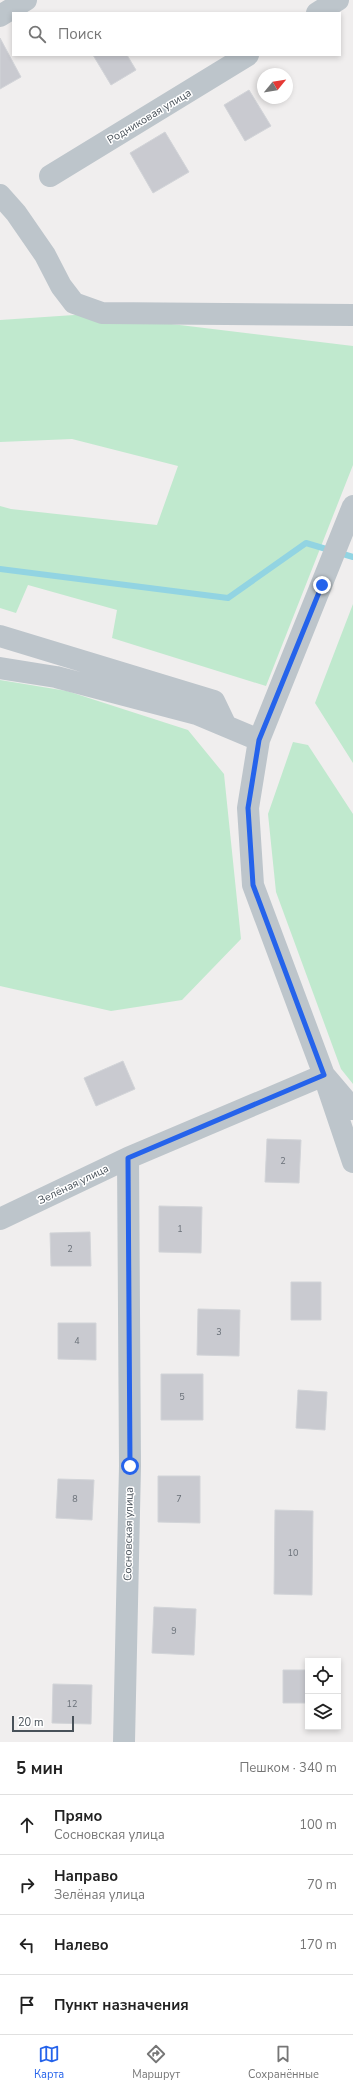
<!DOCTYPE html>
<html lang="ru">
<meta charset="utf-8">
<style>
body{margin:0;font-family:"Nunito Sans",sans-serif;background:#f2f2f2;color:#222}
.controls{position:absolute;right:12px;bottom:12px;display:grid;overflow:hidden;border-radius:0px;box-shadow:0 2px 6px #0003}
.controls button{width:36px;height:36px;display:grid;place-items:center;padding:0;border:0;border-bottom:1px solid #e0e0e0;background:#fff;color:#222;font:20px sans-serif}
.compass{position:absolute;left:257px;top:68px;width:36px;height:36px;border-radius:50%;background:#fff;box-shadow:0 2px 6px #0003;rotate:60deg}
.scale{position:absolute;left:12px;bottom:10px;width:62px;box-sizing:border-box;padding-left:4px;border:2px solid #485159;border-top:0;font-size:11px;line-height:14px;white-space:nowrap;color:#485159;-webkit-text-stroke:3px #fff;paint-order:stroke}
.stop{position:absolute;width:12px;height:12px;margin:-9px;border:3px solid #2563eb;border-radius:50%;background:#fff}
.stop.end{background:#2563eb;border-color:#fff;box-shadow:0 1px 4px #0008}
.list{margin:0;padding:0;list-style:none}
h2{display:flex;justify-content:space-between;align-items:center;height:52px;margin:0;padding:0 16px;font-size:17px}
h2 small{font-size:13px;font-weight:400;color:#767676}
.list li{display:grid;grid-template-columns:26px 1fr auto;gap:12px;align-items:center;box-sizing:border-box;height:60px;padding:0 16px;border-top:1px solid #e0e0e0}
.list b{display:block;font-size:15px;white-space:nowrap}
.list p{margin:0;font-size:13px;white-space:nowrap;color:#767676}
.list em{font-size:13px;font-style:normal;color:#767676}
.icon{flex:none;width:22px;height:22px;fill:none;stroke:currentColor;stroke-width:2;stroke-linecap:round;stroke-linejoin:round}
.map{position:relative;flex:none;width:353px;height:1742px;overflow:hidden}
.search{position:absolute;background:#fff;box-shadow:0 2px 6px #0003;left:12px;right:12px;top:12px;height:44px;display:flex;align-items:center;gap:10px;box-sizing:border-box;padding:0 14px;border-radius:0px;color:#767676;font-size:15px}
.sheet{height:292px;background:#fff}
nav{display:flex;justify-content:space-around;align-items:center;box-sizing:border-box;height:56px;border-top:1px solid #e0e0e0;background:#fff;font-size:11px;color:#767676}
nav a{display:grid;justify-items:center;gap:2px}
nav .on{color:#2563eb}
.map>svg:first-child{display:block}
</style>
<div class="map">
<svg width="353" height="1742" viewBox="0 0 353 1742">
<rect width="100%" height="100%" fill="#f0eeee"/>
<path fill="#c0e9ce" d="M89 314 353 346V465L266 686 112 638 117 610 28 585 16 613 0 608V506L11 509 157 525 178 466 72 439 0 442V320Z
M353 604V763L315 703Z
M0 680 67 691 188 730 224 774 241 939 182 1000 111 1011 0 986Z
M293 742 308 745 353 814V1084L341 1069 276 892 268 814Z"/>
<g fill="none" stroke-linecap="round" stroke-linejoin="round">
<path stroke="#92d4e2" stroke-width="6" d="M0 569 228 598 306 543 353 557"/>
</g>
<path fill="#c9cad0" stroke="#d2d4d8" d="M0 38 21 77 0 89Z
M93 55H127L136 70 111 85Z
M249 90 271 126 245 141 224 105Z
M165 132 189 172 153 193 130 153Z
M123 1061 135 1089 96 1106 84 1078Z
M267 1139 301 1140 299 1183 265 1182Z
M159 1206 202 1207 201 1253 159 1252Z
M90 1232 91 1266H51L50 1233Z
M291 1282H321V1320H291Z
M198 1309 240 1310 239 1356 197 1355Z
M58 1323H96V1360L58 1359Z
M161 1374H203V1420H161Z
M298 1390 327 1392 325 1430 296 1428Z
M158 1476H200V1523L158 1522Z
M58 1479 94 1480 92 1520 56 1518Z
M275 1510 313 1511 312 1595 274 1594Z
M154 1607 196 1609 194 1655 152 1653Z
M283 1670H308V1703H283Z
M53 1684 92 1685 91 1724 52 1723Z"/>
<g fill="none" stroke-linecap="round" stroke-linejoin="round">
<path stroke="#bdc5cb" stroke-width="22" d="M317 13 338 0
M0 16 26 0
M50 176 248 55
M0 195 16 213 45 255 61 286 74 303 102 313 353 315
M353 506 259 740 248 808 253 885 324 1075 353 1109
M0 636 214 701 226 726
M0 668 56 677 197 714 259 740
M327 1085 353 1162
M0 1219 128 1158 324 1075
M124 1742 130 1466 128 1158"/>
</g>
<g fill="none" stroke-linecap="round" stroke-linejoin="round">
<path stroke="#2563eb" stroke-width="5" d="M130 1466 128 1158 324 1075 253 885 248 808 259 740 322 585"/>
</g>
<g text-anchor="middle" stroke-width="3" stroke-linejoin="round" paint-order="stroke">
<g font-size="9" fill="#686f77">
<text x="283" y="1164">2</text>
<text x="180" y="1232">1</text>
<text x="70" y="1252">2</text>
<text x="219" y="1335">3</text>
<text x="77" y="1344">4</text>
<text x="182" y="1400">5</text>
<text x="75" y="1502">8</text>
<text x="179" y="1502">7</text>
<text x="293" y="1556">10</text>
<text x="174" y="1634">9</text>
<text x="72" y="1707">12</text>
</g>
<g font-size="11" fill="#485159" stroke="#fff">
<text transform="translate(149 116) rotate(-31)" y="4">Родниковая улица</text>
<text transform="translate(73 1184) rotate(-26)" y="4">Зелёная улица</text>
<text transform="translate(128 1534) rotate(-89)" y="4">Сосновская улица</text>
</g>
</g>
</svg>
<div class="controls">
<button><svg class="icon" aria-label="locate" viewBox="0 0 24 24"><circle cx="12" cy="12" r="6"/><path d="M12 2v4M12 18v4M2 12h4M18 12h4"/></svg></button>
<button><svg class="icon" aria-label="layers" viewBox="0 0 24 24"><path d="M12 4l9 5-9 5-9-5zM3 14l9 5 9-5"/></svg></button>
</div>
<svg class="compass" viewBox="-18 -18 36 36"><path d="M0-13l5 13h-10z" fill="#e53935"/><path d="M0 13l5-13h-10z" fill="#767676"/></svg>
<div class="scale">20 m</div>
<div class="stop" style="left:130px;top:1466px"></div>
<div class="stop end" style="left:322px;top:585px"></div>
<div class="search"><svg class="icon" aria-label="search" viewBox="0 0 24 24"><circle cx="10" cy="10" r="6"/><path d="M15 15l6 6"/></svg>Поиск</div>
</div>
<section class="sheet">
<h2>5 мин<small>Пешком · 340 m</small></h2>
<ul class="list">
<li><svg class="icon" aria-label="ahead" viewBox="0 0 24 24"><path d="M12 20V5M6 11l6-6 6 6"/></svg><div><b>Прямо</b><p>Сосновская улица</p></div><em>100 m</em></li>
<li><svg class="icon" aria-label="right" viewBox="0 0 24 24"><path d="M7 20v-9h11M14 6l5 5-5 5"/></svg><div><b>Направо</b><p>Зелёная улица</p></div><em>70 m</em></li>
<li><svg class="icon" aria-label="left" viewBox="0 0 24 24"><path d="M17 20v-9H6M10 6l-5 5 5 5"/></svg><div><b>Налево</b></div><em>170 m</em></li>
<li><svg class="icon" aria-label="arrive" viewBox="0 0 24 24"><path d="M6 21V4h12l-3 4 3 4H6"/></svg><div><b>Пункт назначения</b></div></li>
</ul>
</section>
<nav>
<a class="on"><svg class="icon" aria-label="map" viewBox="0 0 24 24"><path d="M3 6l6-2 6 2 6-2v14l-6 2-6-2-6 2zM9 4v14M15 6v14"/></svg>Карта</a>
<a><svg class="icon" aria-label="directions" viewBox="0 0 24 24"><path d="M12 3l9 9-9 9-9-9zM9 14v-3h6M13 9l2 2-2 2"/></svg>Маршрут</a>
<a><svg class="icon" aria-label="saved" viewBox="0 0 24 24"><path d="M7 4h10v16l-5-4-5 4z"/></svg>Сохранённые</a>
</nav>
